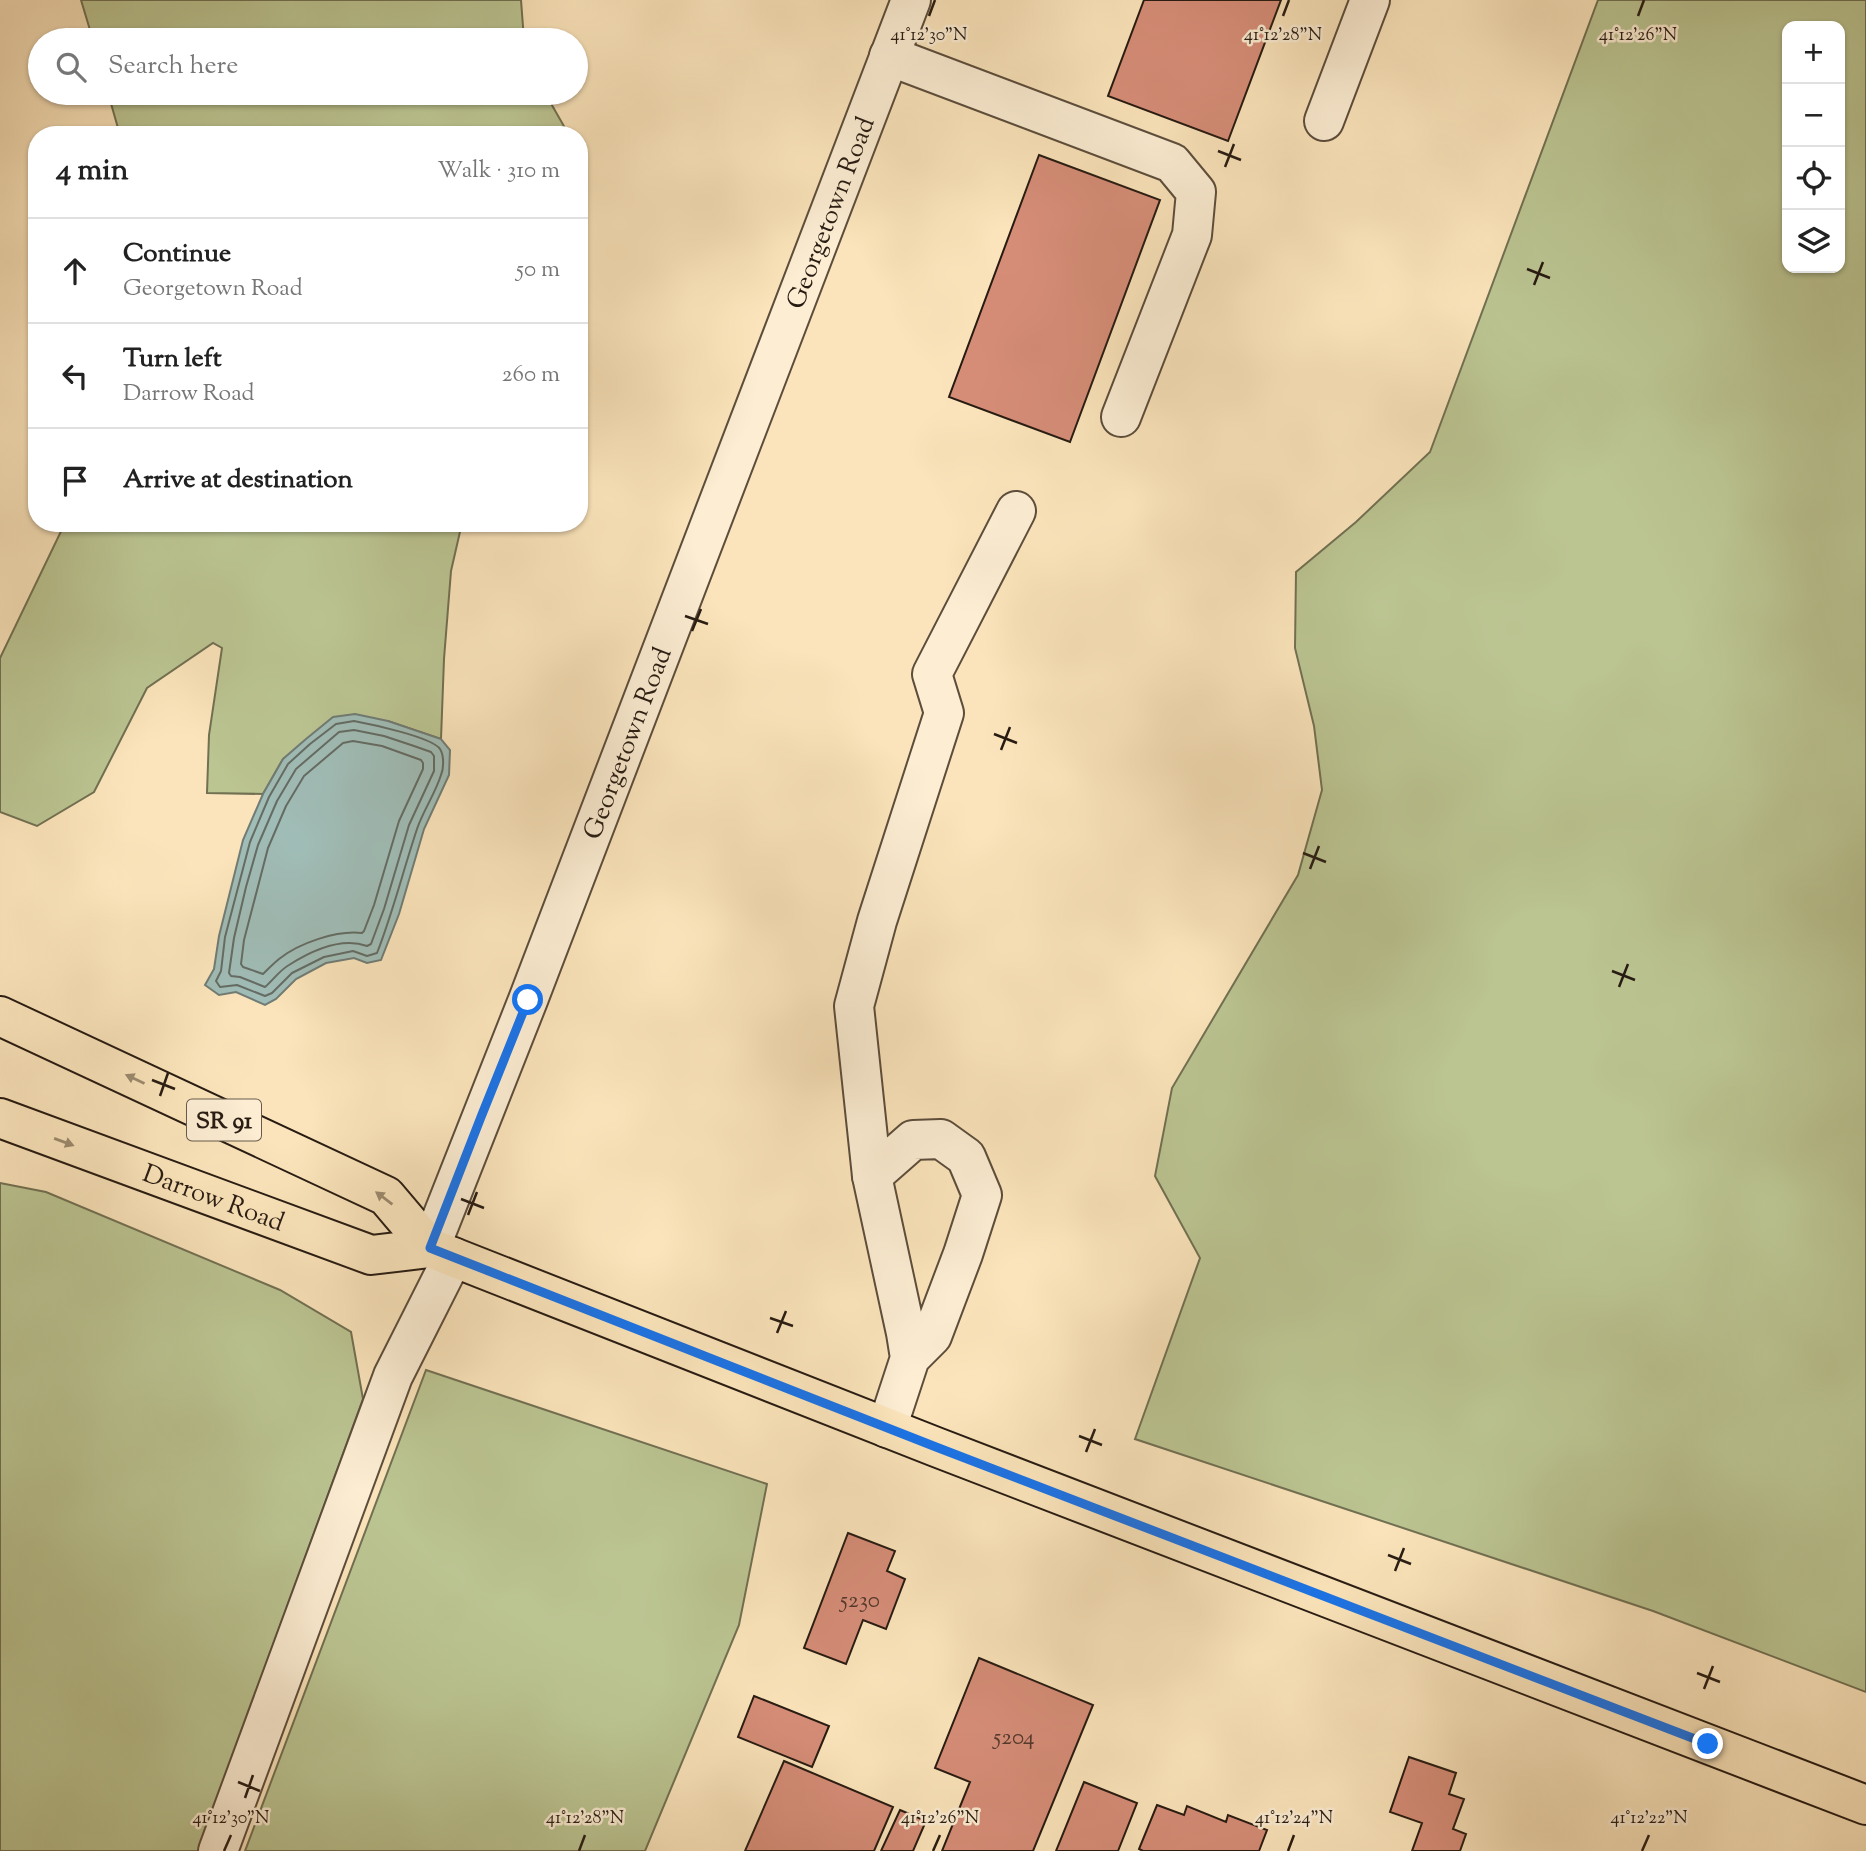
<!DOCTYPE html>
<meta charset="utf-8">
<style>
body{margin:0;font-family:"Sorts Mill Goudy",serif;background:#f2f2f2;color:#222}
.controls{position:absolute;right:21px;top:21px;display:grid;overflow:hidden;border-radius:14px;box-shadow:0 2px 5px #0004}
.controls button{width:63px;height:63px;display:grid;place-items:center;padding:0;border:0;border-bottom:2px solid #e0e0e0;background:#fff;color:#222;font:35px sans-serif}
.stop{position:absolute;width:21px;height:21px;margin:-16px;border:5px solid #1a73e8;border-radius:50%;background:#fff}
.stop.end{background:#1a73e8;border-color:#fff;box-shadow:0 2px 7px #0008}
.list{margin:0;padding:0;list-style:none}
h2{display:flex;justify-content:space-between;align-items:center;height:91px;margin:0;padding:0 28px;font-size:30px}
h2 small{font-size:23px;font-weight:400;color:#767676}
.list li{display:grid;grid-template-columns:46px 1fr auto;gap:21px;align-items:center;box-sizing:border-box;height:105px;padding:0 28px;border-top:2px solid #e0e0e0}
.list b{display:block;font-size:26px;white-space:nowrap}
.list p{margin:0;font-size:23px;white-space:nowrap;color:#767676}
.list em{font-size:23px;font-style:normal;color:#767676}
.icon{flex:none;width:38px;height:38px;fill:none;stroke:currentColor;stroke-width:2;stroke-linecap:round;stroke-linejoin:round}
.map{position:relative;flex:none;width:1866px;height:1851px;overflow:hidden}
.search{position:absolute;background:#fff;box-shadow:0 2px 5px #0004;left:28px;top:28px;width:560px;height:77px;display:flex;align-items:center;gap:18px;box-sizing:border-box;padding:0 24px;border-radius:38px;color:#767676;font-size:26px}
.panel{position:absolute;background:#fff;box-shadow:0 2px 5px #0004;left:28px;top:126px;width:560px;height:406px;border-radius:28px}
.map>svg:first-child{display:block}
</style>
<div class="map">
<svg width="1866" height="1851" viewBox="0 0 1866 1851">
<rect width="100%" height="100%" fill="#fbe4bb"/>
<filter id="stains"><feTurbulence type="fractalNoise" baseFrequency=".00286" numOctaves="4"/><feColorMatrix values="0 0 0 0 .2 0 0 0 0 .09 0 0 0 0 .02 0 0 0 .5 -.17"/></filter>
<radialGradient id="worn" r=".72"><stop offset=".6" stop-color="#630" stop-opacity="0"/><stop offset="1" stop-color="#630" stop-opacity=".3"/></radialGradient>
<path fill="#bbc592" stroke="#717052" stroke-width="2" fill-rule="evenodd" d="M81 0H521L524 40H93Z
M1598 0H1866V1692L1653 1611 1135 1439 1200 1258 1155 1176 1172 1088 1298 875 1322 790 1314 726 1295 648 1296 572 1356 522 1430 452ZM1787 26H1840V268H1787Z
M108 93H545L569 135H123L118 128Z
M65 523H462L451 571 444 659 441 739 388 721 283 759 263 794 207 793 209 735 222 648 213 643 147 688 94 792 37 826 0 812V658Z
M0 1183 46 1192 280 1290 351 1332 363 1399 198 1851H0Z
M426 1370 767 1484 739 1625 645 1851H245Z"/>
<path fill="#a0bdb7" stroke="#707c75" stroke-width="2" d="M355 714 388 721 441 739 450 750 449 775 424 829 399 914 381 960 367 963 354 958 326 963 296 979 276 999 265 1005 236 992 219 995 205 985 214 969 219 936 243 840 263 794 283 759 306 739 333 717Z"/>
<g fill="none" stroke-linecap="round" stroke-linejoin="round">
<path stroke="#646c64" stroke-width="2" d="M354 721C370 724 432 737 440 749 444 755 444 768 441 775 435 794 423 811 417 829 403 871 393 912 377 953L367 956 353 951 324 957 292 973 272 993 265 996 237 985 220 987 216 981 221 971 225 937 250 842 269 797 288 764 310 744 336 724Z
M354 730 384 736 414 746 431 752 434 756V771L409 825 384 909 371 944 367 946C342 937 311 951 289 965 280 970 273 980 265 987L240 977 231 976 229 973 234 938 246 887 258 845 277 801 296 769 339 732Z
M353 741 382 746 421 760 423 763V769L399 821 374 905 364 931 362 933C337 930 299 943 279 959 273 964 268 969 263 974L243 967 241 964 244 940 268 848 286 806 304 776 343 743Z"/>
</g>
<path fill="#d68d78" stroke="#271b12" stroke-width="2" d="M1144 0H1281L1228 141 1108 96Z
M1039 155 1160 200 1070 442 949 397Z
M848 1533 895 1551 887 1571 905 1579 886 1629 863 1620 846 1664 804 1648Z
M979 1658 1093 1705 1033 1851H942L970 1782 935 1768Z
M754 1696 829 1726 812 1767 738 1737Z
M1409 1757 1456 1773 1449 1794 1464 1799 1453 1829 1466 1834 1460 1851H1412L1422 1823 1390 1812Z
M784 1761 893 1807 874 1851H745Z
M1084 1782 1137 1803 1118 1851H1056Z
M1157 1805 1184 1815 1187 1806 1226 1822 1228 1815 1267 1830 1259 1851H1143L1139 1849Z
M900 1810 926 1821 913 1851H881Z"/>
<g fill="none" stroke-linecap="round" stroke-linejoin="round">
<g stroke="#5c4d3c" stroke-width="42">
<g id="minor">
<path d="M889 56 1172 163 1196 192 1192 235 1121 417"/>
<path d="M1324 121 1370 0"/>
<path d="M872 1176 854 1006 877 921 944 713 932 674 1016 511"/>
<path id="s1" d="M430 1248 528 1000 911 0"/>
<path d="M887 1428 910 1358 932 1336 963 1254 982 1195 966 1157 941 1139 913 1140 872 1176 906 1333 910 1358"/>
<path d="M218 1851 393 1376 453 1257"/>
</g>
</g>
<g stroke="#271b12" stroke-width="42">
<g id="major">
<path d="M0 1016 386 1196 430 1248 936 1447 1866 1805"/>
<path id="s2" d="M0 1118 371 1255 430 1248"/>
</g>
</g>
<use href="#minor" stroke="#fcedd3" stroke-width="38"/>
<use href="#major" stroke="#fbe4bb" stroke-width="38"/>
</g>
<defs><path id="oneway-solid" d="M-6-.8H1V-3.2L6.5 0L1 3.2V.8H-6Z" transform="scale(1.75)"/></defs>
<g fill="#9c8a6f">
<use href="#oneway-solid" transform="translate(135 1079) rotate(-155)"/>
<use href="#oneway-solid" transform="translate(64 1142) rotate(20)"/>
<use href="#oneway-solid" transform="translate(384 1198) rotate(-143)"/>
</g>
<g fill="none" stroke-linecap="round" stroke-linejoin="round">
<path stroke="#1a73e8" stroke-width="9" d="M528 1000 481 1117 430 1248 936 1447 1708 1744"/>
</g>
<path fill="none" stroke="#271b12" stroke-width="2.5" d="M929 16 935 0M1283 16 1289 0M1638 16 1644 0M1218 151 1241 160M1225 167 1234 144M1527 269 1550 278M1534 285 1543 262M685 616 708 624M692 631 701 609M994 734 1017 743M1001 750 1010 727M1303 853 1326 862M1310 869 1319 846M1612 971 1635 980M1619 987 1628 964M152 1080 175 1089M160 1096 168 1073M461 1199 484 1208M468 1215 477 1192M770 1318 793 1326M777 1333 786 1311M1079 1436 1102 1445M1086 1452 1095 1429M1388 1555 1411 1564M1395 1571 1404 1548M1697 1673 1720 1682M1704 1689 1713 1666M238 1782 260 1791M245 1798 253 1775M224 1851 231 1835M579 1851 585 1835M933 1851 940 1835M1288 1851 1294 1835M1642 1851 1649 1835"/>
<g text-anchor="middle" stroke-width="5" stroke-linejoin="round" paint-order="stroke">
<g font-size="23" fill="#53382c">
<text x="860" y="1607">5230</text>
<text x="1014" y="1744">5204</text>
</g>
<rect fill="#fcedd3" stroke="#675a4c" stroke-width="2" x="187" y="1099.5" width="74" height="41" rx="5"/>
<g font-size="24" font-weight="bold" fill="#271b12">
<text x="224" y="1128">SR 91</text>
</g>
<g font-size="26" fill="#271b12" stroke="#fcedd3">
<text dy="9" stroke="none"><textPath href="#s1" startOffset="1110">Georgetown Road</textPath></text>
<text dy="9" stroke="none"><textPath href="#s1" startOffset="542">Georgetown Road</textPath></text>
<text dy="9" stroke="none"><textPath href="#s2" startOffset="228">Darrow Road</textPath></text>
</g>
</g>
<g font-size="18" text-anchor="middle" fill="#271b12" stroke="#fcedd3" stroke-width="5" stroke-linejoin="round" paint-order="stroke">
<text x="929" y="40">41°12'30"N</text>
<text x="1283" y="40">41°12'28"N</text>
<text x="1638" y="40">41°12'26"N</text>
<text x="231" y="1823">41°12'30"N</text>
<text x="585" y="1823">41°12'28"N</text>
<text x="940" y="1823">41°12'26"N</text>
<text x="1294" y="1823">41°12'24"N</text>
<text x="1649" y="1823">41°12'22"N</text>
</g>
<rect width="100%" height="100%" filter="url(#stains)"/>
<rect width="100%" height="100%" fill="url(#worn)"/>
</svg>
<div class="controls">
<button>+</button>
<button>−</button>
<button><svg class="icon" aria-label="locate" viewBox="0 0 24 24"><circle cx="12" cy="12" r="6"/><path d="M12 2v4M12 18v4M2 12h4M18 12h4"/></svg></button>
<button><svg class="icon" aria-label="layers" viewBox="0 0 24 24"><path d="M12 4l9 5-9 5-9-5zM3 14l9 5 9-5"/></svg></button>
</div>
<div class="stop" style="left:528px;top:1000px"></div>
<div class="stop end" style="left:1708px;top:1744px"></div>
<div class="search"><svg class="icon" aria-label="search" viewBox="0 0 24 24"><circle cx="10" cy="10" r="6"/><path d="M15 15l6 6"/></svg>Search here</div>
<section class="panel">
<h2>4 min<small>Walk · 310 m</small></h2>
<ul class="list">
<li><svg class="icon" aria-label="ahead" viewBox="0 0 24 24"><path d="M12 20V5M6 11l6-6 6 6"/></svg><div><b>Continue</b><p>Georgetown Road</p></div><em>50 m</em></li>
<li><svg class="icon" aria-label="left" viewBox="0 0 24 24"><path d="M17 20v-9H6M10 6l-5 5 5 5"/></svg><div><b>Turn left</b><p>Darrow Road</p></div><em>260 m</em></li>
<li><svg class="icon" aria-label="arrive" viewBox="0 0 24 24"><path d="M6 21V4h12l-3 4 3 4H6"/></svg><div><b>Arrive at destination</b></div></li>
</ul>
</section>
</div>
